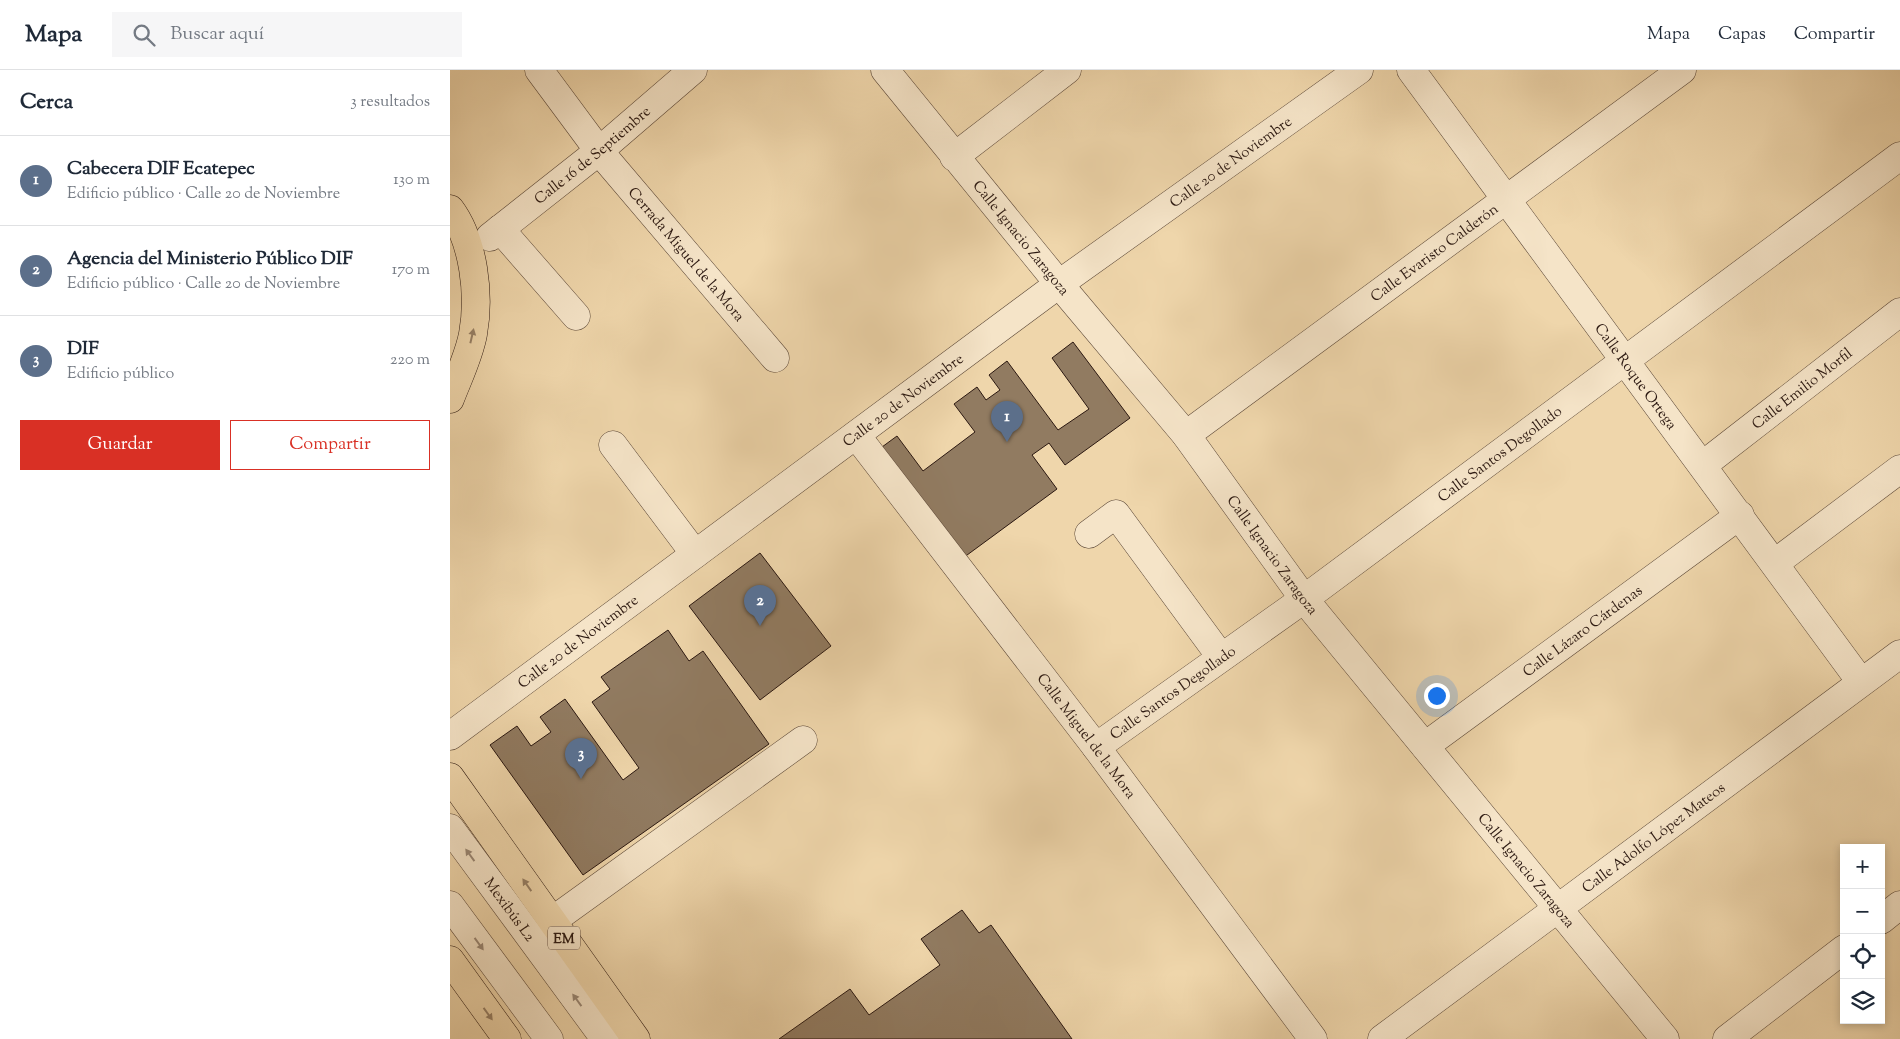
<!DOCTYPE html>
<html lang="es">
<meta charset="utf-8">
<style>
body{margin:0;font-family:"Sorts Mill Goudy",serif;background:#f6f6f7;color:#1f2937}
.controls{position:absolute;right:15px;bottom:15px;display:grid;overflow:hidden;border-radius:0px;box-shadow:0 2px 8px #0003}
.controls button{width:45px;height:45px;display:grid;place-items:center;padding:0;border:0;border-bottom:1px solid #e0e1e3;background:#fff;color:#1f2937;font:25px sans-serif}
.you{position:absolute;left:986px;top:625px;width:18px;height:18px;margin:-12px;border:4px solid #fff;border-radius:50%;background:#1a73e8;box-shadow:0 0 0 8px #1a73e833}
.badge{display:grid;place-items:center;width:32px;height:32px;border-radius:50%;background:#d93025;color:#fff;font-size:16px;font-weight:700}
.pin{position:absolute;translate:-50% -41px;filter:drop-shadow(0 1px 2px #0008)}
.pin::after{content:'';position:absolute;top:26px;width:18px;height:15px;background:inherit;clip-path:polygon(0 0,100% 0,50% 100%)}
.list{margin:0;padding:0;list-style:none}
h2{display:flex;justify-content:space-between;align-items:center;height:65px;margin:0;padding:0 20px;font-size:21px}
h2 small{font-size:16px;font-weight:400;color:#747a83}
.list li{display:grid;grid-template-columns:32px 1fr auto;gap:15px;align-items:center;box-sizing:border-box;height:90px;padding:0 20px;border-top:1px solid #e0e1e3}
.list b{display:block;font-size:19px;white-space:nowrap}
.list p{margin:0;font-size:16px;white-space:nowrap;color:#747a83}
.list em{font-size:16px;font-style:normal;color:#747a83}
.actions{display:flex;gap:10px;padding:15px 20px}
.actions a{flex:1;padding:11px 0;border:1px solid #d93025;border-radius:0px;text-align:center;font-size:18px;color:#d93025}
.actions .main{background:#d93025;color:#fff}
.icon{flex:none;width:28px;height:28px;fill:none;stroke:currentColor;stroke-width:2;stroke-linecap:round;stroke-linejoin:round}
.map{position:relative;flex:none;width:1450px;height:969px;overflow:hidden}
header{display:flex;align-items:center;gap:30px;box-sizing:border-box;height:70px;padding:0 25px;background:#fff;border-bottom:1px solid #e0e1e3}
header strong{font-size:24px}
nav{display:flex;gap:28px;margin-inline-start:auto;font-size:18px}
.search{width:350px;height:45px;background:#f6f6f7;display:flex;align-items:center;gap:12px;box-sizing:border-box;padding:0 18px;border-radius:0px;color:#747a83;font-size:19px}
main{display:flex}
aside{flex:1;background:#fff}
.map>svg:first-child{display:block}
</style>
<header>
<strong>Mapa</strong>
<div class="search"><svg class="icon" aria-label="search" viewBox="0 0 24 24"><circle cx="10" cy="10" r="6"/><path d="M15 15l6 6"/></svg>Buscar aquí</div>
<nav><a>Mapa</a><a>Capas</a><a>Compartir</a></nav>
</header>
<main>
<aside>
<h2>Cerca<small>3 resultados</small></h2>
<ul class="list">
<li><span class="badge" style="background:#5c6f8a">1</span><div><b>Cabecera DIF Ecatepec</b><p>Edificio público · Calle 20 de Noviembre</p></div><em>130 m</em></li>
<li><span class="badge" style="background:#5c6f8a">2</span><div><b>Agencia del Ministerio Público DIF</b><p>Edificio público · Calle 20 de Noviembre</p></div><em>170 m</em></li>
<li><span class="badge" style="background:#5c6f8a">3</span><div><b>DIF</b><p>Edificio público</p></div><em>220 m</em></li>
</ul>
<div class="actions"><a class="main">Guardar</a><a>Compartir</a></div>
</aside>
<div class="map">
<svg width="1450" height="969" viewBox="0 0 1450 969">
<rect width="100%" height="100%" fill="#efd6ab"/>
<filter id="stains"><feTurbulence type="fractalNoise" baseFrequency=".004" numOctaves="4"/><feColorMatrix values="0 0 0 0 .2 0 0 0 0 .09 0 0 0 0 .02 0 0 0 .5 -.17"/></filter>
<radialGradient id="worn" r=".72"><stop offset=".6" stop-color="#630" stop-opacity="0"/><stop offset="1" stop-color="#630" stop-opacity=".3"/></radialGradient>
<path fill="#917b61" stroke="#2b1811" d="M623 272 680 348 615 395 599 373 582 385 607 419 513 488 432 377 447 366 473 401 525 362 504 334 527 317 536 330 550 320 539 305 557 291 608 360 639 339 602 288Z
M310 483 381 576 310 630 239 536Z
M218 560 239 591 253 581 319 674 133 805 40 675 67 656 81 676 101 662 90 647 115 629 173 710 189 698 142 632 160 619 151 607Z
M512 840 529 863 541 855 622 969H329L400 919 419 945 490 895 471 869Z"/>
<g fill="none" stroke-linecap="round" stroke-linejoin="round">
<g stroke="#5c4838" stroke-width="29">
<g id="minor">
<path id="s1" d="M89 0 149 81 325 288"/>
<path id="s2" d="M435 0 609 214 736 365 854 529 1215 969"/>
<path id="s3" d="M961 0 1411 612"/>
<path d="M504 87 617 0"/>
<path d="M50 159 126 246"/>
<path id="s4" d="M40 167 149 81 243 0"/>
<path id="s5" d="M406 365 646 677 863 969"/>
<path id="s6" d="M736 365 1232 0"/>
<path d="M163 375 245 484"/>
<path id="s7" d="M1253 395 1450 242"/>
<path d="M639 464 666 444 771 587"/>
<path d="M1325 493 1450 399"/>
<path id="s8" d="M0 666 609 214 909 0"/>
<path id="s9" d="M975 676 1290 445"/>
<path id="s10" d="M646 677 854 529 1450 86"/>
<path id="s11" d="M0 758 155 969"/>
<path d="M0 835 99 969"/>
<path d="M1431 850 1450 835"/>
<path d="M102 851 353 670"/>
<path id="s12" d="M932 969 1450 584"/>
<path d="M1277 969 1394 879"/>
</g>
</g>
<g stroke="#2b1811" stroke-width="29">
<path id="major" d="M0 707 186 969
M0 890 57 969"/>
</g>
<g stroke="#2b1811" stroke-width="29">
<path id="highway" d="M0 139C24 171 30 225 23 264 19 286 8 308 0 329"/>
</g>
<use href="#minor" stroke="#f5e4c8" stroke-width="28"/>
<use href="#major" stroke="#efd6ab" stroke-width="28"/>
<use href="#highway" stroke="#efd6ab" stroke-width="28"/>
</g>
<defs><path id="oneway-solid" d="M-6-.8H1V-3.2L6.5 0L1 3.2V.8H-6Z" transform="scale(1.25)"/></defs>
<g fill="#978066">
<use href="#oneway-solid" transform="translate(22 266) rotate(-77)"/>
<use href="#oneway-solid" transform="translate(77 815) rotate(-125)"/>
<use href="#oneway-solid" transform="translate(38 944) rotate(54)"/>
</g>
<g fill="#9a8876">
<use href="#oneway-solid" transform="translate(20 785) rotate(-126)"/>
<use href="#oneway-solid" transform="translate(29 874) rotate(54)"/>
<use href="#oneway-solid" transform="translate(127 930) rotate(-126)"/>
</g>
<g text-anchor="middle" stroke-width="4" stroke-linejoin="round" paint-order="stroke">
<rect fill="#f5e4c8" stroke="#685548" stroke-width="1" x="98" y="856.5" width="32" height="23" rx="4"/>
<g font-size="14" font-weight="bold" fill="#2b1811">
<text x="114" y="873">EM</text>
</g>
<g font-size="15" fill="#2b1811" stroke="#f5e4c8">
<text dy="5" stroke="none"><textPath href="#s4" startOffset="131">Calle 16 de Septiembre</textPath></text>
<text dy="5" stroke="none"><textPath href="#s8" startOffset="969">Calle 20 de Noviembre</textPath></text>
<text dy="5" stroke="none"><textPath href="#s2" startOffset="216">Calle Ignacio Zaragoza</textPath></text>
<text dy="5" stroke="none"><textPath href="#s6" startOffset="308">Calle Evaristo Calderón</textPath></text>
<text dy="5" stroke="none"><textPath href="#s1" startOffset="236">Cerrada Miguel de la Mora</textPath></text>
<text dy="5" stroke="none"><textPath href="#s3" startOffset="380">Calle Roque Ortega</textPath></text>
<text dy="5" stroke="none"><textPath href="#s7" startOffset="125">Calle Emilio Morfil</textPath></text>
<text dy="5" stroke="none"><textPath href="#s8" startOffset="564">Calle 20 de Noviembre</textPath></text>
<text dy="5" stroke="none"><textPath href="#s10" startOffset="499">Calle Santos Degollado</textPath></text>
<text dy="5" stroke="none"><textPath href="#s2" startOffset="621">Calle Ignacio Zaragoza</textPath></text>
<text dy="5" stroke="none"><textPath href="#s9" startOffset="195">Calle Lázaro Cárdenas</textPath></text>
<text dy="5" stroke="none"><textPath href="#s8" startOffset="159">Calle 20 de Noviembre</textPath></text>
<text dy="5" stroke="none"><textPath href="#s10" startOffset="94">Calle Santos Degollado</textPath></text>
<text dy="5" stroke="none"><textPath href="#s5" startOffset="379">Calle Miguel de la Mora</textPath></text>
<text dy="5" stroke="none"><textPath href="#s12" startOffset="338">Calle Adolfo López Mateos</textPath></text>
<text dy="5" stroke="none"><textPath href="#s2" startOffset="1026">Calle Ignacio Zaragoza</textPath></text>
<text dy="5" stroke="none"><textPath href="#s11" startOffset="101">Mexibús L2</textPath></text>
</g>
</g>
<rect width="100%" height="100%" filter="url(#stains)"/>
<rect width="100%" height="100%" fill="url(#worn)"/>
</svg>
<div class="controls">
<button>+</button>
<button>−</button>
<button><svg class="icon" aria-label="locate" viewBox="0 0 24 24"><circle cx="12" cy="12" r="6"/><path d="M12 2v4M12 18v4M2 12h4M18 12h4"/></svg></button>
<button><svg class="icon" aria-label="layers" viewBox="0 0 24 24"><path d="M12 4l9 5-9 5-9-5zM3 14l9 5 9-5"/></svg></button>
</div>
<div class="you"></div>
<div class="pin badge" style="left:557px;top:372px;background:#5c6f8a">1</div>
<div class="pin badge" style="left:310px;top:556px;background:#5c6f8a">2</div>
<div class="pin badge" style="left:131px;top:709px;background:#5c6f8a">3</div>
</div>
</main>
